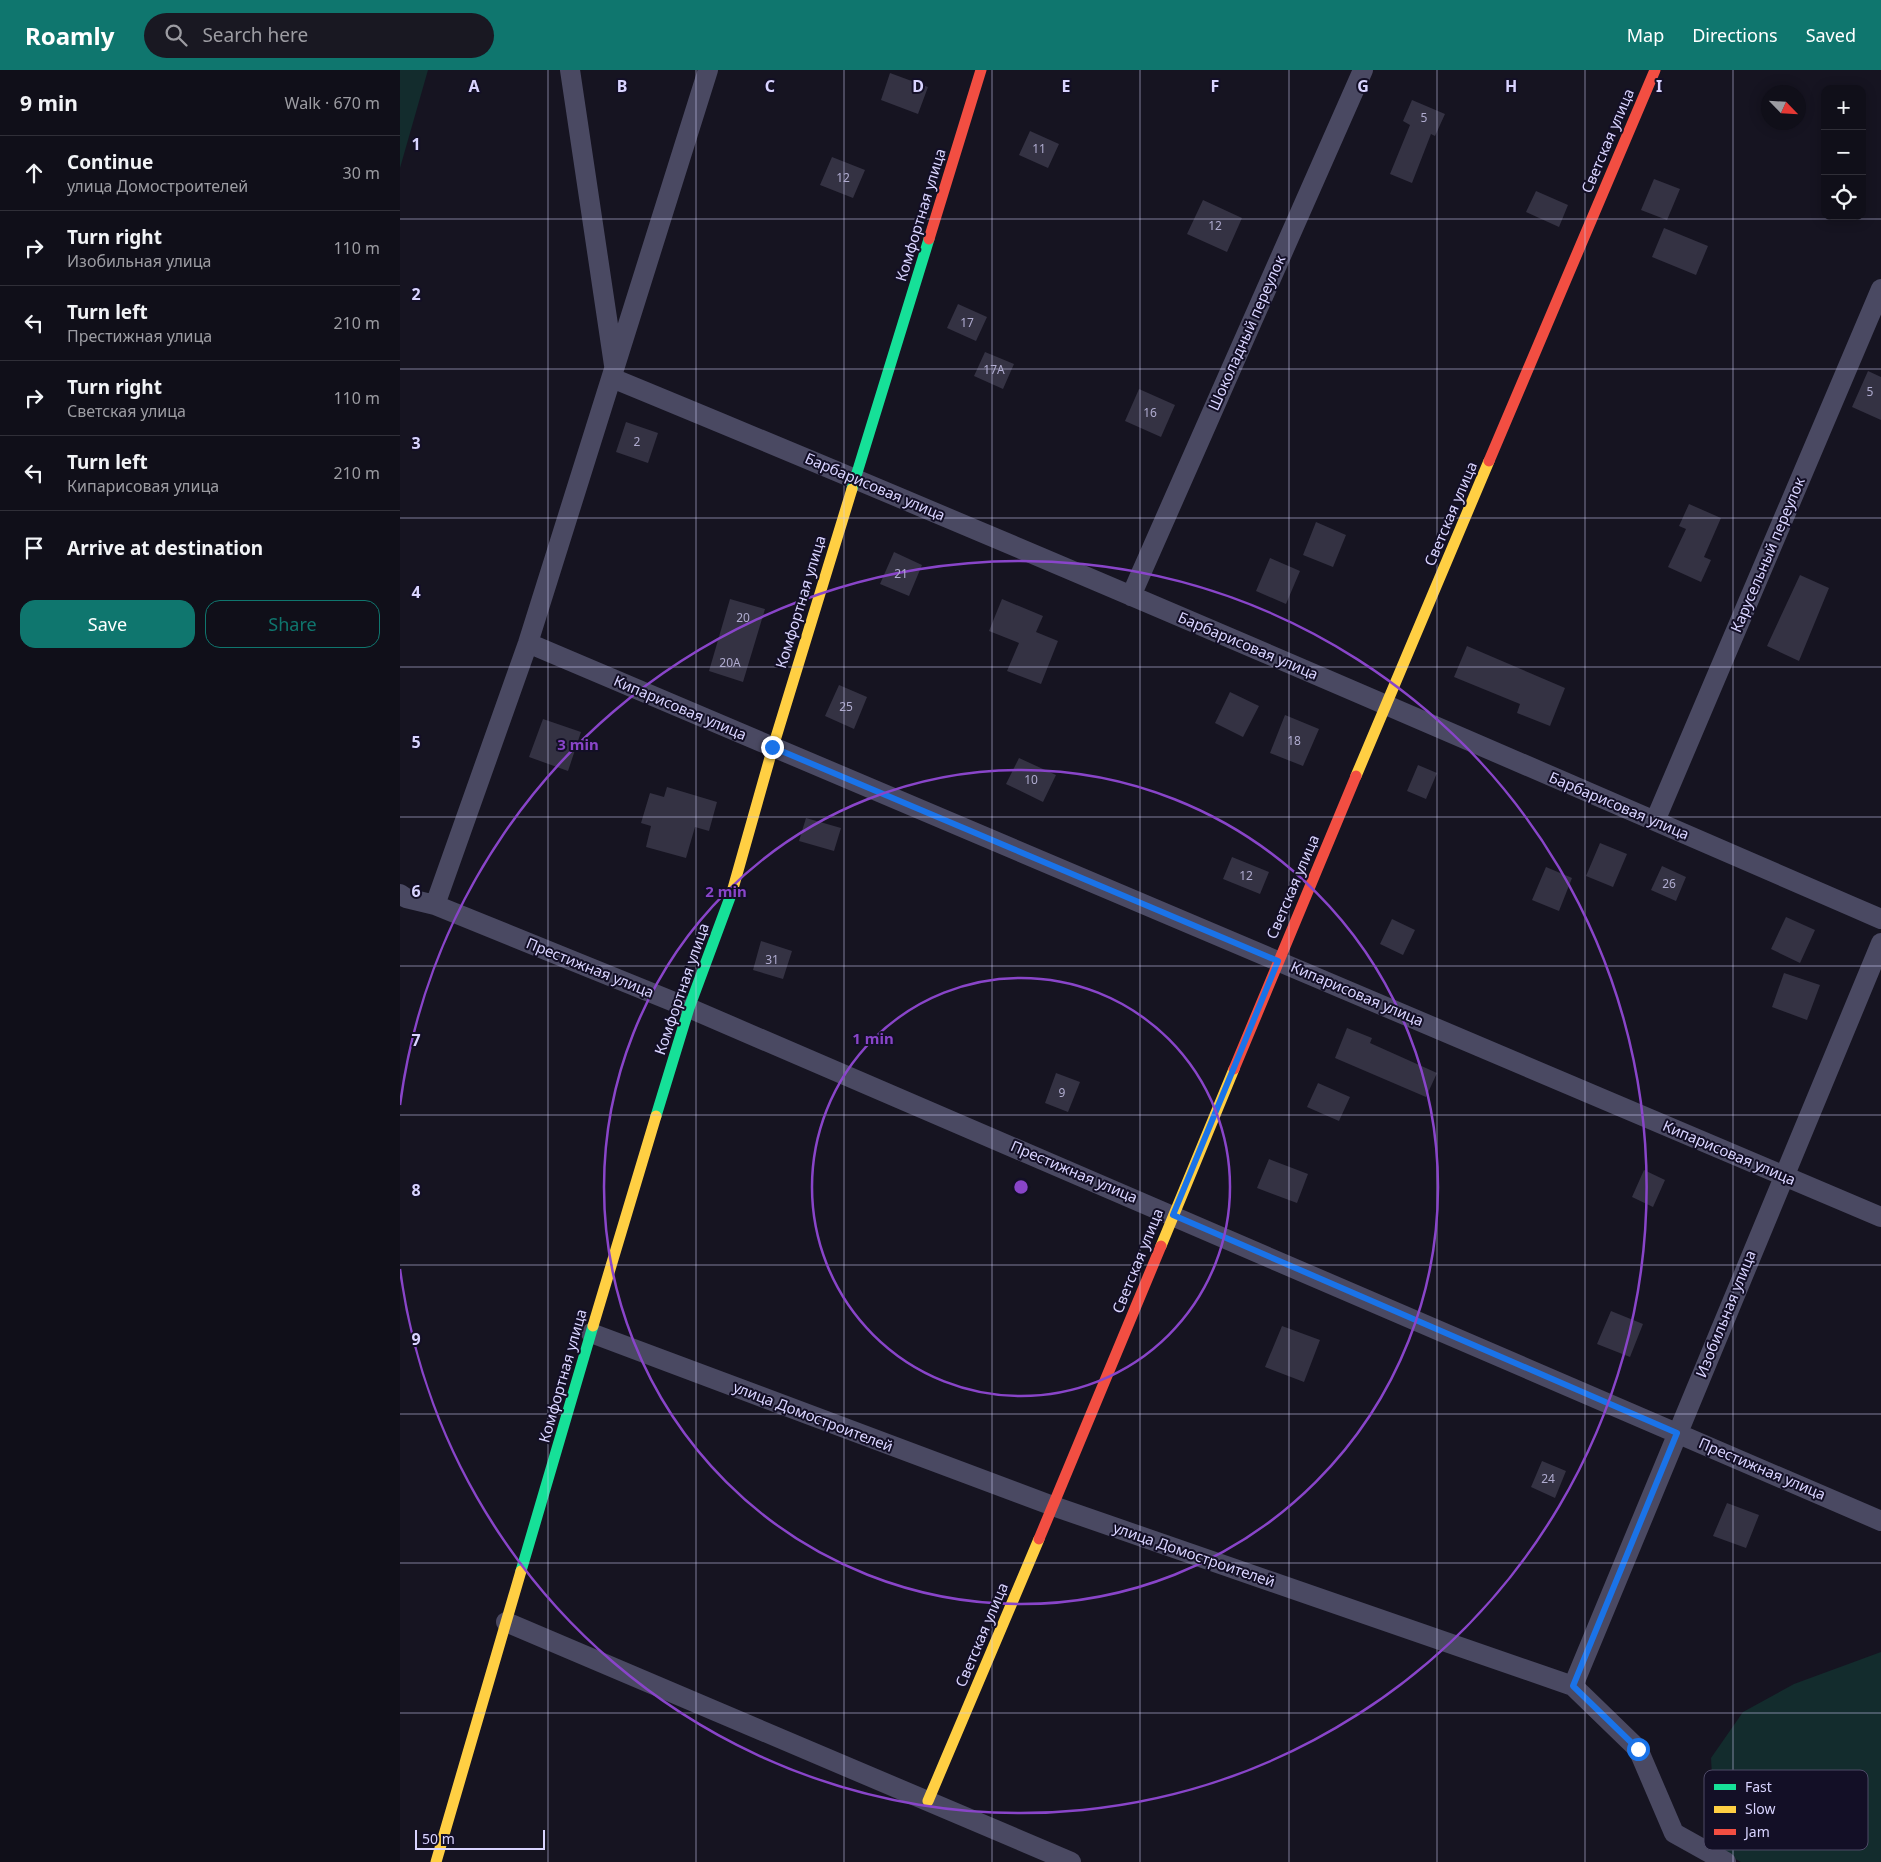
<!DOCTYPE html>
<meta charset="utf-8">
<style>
body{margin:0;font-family:"Noto Sans",sans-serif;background:#191822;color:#f1f3f6}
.controls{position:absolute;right:15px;top:15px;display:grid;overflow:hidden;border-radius:10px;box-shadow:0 2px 12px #0003}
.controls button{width:45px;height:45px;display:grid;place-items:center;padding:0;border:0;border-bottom:1px solid #302f38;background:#100f19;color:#f1f3f6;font:25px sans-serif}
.compass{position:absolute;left:1361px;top:15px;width:45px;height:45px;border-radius:50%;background:#100f19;box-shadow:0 2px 12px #0003;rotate:115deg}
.scale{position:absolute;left:15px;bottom:12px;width:130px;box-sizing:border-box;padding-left:5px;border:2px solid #d9d4ff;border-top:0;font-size:14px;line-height:18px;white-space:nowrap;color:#d9d4ff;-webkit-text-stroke:4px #130f26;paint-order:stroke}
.stop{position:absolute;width:15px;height:15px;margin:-11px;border:4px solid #1a73e8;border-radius:50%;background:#fff}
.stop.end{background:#1a73e8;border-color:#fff;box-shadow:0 1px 5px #0008}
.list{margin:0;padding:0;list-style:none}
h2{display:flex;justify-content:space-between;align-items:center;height:65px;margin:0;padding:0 20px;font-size:21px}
h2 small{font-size:16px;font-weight:400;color:#9c9ca2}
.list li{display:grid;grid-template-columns:32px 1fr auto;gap:15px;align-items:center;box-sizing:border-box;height:75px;padding:0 20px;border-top:1px solid #302f38}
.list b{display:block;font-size:19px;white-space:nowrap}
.list p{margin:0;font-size:16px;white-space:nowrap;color:#9c9ca2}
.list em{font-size:16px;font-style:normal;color:#9c9ca2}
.actions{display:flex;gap:10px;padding:15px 20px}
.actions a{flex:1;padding:11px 0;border:1px solid #0f766e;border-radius:15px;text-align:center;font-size:18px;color:#0f766e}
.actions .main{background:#0f766e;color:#fff}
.icon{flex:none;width:28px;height:28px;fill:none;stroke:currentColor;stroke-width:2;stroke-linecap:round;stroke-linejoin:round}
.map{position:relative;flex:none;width:1481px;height:1792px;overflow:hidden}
header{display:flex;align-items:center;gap:30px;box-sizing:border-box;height:70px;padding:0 25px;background:#0f766e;color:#fff}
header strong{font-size:24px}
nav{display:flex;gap:28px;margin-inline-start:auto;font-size:18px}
.search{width:350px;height:45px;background:#191822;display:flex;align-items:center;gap:12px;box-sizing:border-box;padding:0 18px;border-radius:28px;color:#9c9ca2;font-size:19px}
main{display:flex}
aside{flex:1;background:#100f19}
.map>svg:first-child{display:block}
</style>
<header>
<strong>Roamly</strong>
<div class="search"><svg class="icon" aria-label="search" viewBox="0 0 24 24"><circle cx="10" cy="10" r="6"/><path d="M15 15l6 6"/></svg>Search here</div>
<nav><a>Map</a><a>Directions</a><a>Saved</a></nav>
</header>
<main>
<aside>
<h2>9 min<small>Walk · 670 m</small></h2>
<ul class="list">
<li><svg class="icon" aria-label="ahead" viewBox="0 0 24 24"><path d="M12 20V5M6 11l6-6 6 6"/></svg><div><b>Continue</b><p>улица Домостроителей</p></div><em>30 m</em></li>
<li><svg class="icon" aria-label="right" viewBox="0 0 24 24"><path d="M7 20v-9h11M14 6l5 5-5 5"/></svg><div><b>Turn right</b><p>Изобильная улица</p></div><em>110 m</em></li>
<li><svg class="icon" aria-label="left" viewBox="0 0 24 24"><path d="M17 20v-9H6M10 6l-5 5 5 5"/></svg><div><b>Turn left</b><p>Престижная улица</p></div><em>210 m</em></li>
<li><svg class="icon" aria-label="right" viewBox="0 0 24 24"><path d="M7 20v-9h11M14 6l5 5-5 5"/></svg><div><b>Turn right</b><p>Светская улица</p></div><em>110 m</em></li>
<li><svg class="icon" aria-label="left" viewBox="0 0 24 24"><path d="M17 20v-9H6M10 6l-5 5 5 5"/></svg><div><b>Turn left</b><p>Кипарисовая улица</p></div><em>210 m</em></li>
<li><svg class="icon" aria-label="arrive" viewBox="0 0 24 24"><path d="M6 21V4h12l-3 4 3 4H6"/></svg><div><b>Arrive at destination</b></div></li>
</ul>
<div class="actions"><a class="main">Save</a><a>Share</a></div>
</aside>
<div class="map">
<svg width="1481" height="1792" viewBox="0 0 1481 1792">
<rect width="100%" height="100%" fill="#161421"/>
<path fill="#132c2d" d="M0 0H28L0 98Z
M1481 1582V1792H1341L1316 1778 1311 1688 1343 1642 1394 1614Z"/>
<path fill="#343243" d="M490 3 528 17 518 44 481 30Z
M1012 30 1045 44 1035 66 1031 64 1012 113 990 104 1010 55 1003 51Z
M630 61 659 74 648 98 619 85Z
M432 87 465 100 453 128 420 115Z
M1254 109 1280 119 1267 150 1241 140Z
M1136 121 1168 135 1159 157 1126 142Z
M803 130 842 148 827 182 787 164Z
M1264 158 1308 176 1296 205 1252 187Z
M558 234 587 247 576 271 547 258Z
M585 282 614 294 603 319 574 306Z
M1468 301 1481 307V350L1452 337Z
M739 319 775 335 761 367 725 351Z
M226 352 258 363 248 393 216 382Z
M1289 434 1321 448 1304 487 1311 490 1301 512 1268 497 1286 459 1279 456Z
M916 452 946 465 933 497 903 485Z
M494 482 522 495 509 526 480 514Z
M870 488 900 501 886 534 856 521Z
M1400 505 1429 518 1399 591 1367 576Z
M330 529 365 539 343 612 309 601Z
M602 529 643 546 636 562 658 571 641 614 607 601 619 573 589 561Z
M1067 576 1165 618 1150 656 1117 643 1120 634 1054 607Z
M439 615 467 627 454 659 425 646Z
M830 622 859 636 843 667 815 653Z
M885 645 919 659 903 696 870 683Z
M143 649 181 662 168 701 129 687Z
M619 688 656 705 643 732 606 714Z
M1018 695 1037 703 1026 729 1007 721Z
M267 717 317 732 309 761 295 757 286 788 246 777 251 756 241 753 250 723 264 727Z
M406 748 441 758 434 781 399 771Z
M1200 773 1227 784 1213 817 1186 806Z
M832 787 869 802 860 824 823 809Z
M1262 796 1286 807 1276 831 1251 820Z
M1146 797 1172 808 1159 841 1132 830Z
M1386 847 1415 860 1400 893 1371 879Z
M992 849 1015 860 1003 885 980 874Z
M361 871 392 881 383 909 353 900Z
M1384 903 1420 915 1407 950 1372 937Z
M947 958 972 968 970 973 1037 1003 1026 1027 935 988Z
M656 1003 680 1012 668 1042 645 1033Z
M918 1013 950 1027 939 1051 907 1037Z
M869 1089 908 1104 897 1133 857 1118Z
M1244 1100 1265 1110 1253 1137 1232 1127Z
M1211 1241 1243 1254 1230 1287 1197 1274Z
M882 1256 920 1270 904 1312 865 1297Z
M1142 1391 1166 1401 1155 1428 1131 1417Z
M1327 1433 1359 1445 1346 1478 1313 1466Z"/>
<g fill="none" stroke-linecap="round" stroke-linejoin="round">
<path stroke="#4a4962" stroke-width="20" d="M170 0 214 295
M212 308C637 483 1059 666 1481 849
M731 526 963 0
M128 573 1481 1147
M1255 751 1481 219
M0 824 6 828 35 835 289 938 1481 1451
M35 835 128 573 308 0
M191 1263 653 1436 1173 1616 1238 1679 1274 1763 1326 1792
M106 1552 671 1792
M1173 1616 1481 873"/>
<path stroke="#16e098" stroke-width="11" d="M452 419 529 169
M256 1046 289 938 332 822
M121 1501 193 1256"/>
<path stroke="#ffcf43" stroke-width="11" d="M956 706 1089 391
M332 822 373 677 452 419
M761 1176 834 999
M193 1256 256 1046
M528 1731 639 1469
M36 1792 121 1501"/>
<path stroke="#f24e42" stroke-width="11" d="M529 169 581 0
M1089 391 1255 0
M834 999 956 706
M639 1469 761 1176"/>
</g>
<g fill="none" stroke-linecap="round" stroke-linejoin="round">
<path stroke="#1a73e8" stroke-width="6" d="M372 677 878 891 773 1145 1277 1363 1173 1616 1238 1679"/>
</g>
<path fill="none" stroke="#d9d4ff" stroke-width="1" stroke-opacity="0.55" d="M148 0V1792M296 0V1792M444 0V1792M592 0V1792M740 0V1792M889 0V1792M1037 0V1792M1185 0V1792M1333 0V1792M0 149H1481M0 299H1481M0 448H1481M0 597H1481M0 747H1481M0 896H1481M0 1045H1481M0 1195H1481M0 1344H1481M0 1493H1481M0 1643H1481"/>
<g fill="none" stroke="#8945c9" stroke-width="2.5">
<circle cx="621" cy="1117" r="209"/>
<circle cx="621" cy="1117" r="417"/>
<path d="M0 1035A626 626 0 1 1 0 1199"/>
</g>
<g text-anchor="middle" stroke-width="4" stroke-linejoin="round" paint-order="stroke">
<g font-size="12" fill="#b0acd0">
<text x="1024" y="52">5</text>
<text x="639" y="83">11</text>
<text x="443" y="112">12</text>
<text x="815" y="160">12</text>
<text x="567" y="257">17</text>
<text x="594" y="304">17А</text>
<text x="1470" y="326">5</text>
<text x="750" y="347">16</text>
<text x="237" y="376">2</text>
<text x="501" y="508">21</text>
<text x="343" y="552">20</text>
<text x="330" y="597">20А</text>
<text x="446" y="641">25</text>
<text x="894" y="675">18</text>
<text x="631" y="714">10</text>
<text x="846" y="810">12</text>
<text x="1269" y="818">26</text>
<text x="372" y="894">31</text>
<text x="662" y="1027">9</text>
<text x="1148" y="1413">24</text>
</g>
<g font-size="15" fill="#d9d4ff" stroke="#130f26">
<text transform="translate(1208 71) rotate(-67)" y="5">Светская улица</text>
<text transform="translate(521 145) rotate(-73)" y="5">Комфортная улица</text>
<text transform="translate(847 263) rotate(-66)" y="5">Шоколадный переулок</text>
<text transform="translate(475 417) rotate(23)" y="5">Барбарисовая улица</text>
<text transform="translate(1051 444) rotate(-67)" y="5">Светская улица</text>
<text transform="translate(1368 485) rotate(-67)" y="5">Карусельный переулок</text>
<text transform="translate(401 532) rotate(-73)" y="5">Комфортная улица</text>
<text transform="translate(848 576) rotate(23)" y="5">Барбарисовая улица</text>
<text transform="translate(280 638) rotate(23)" y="5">Кипарисовая улица</text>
<text transform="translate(1219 736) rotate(23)" y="5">Барбарисовая улица</text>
<text transform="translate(893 817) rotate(-67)" y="5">Светская улица</text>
<text transform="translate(190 898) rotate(22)" y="5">Престижная улица</text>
<text transform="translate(282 919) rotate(-71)" y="5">Комфортная улица</text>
<text transform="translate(957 924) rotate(23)" y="5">Кипарисовая улица</text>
<text transform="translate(1329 1083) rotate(23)" y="5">Кипарисовая улица</text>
<text transform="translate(674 1102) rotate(23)" y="5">Престижная улица</text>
<text transform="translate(738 1191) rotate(-68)" y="5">Светская улица</text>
<text transform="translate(1326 1244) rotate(-68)" y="5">Изобильная улица</text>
<text transform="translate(163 1306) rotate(-74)" y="5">Комфортная улица</text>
<text transform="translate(413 1347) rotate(21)" y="5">улица Домостроителей</text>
<text transform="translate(1362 1399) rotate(23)" y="5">Престижная улица</text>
<text transform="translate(794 1485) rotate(19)" y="5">улица Домостроителей</text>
<text transform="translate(582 1565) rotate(-67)" y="5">Светская улица</text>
</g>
</g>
<rect x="1304" y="1700" width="164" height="80" rx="8" fill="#130f26" stroke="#4e4a67" stroke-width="1"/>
<rect x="1314" y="1714" width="22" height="6" fill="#16e098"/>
<rect x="1314" y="1736" width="22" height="7" fill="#ffcf43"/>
<rect x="1314" y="1759" width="22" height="6" fill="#f24e42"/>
<g font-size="14" fill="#d9d4ff">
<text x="1345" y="1722">Fast</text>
<text x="1345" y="1744">Slow</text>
<text x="1345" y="1767">Jam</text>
</g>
<g font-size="16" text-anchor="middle" font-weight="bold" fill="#d9d4ff" stroke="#130f26" stroke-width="4" stroke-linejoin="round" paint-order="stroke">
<text x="74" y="22">A</text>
<text x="222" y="22">B</text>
<text x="370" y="22">C</text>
<text x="518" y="22">D</text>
<text x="666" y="22">E</text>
<text x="815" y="22">F</text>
<text x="963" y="22">G</text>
<text x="1111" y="22">H</text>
<text x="1259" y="22">I</text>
<text x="16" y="80">1</text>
<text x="16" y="230">2</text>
<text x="16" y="379">3</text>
<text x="16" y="528">4</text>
<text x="16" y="678">5</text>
<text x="16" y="827">6</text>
<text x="16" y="976">7</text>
<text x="16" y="1126">8</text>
<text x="16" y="1275">9</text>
</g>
<circle cx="621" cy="1117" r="8" fill="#8945c9" stroke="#130f26" stroke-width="2.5"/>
<g font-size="15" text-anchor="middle" font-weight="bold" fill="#8945c9" stroke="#130f26" stroke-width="4" stroke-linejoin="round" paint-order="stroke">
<text x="178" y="680">3 min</text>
<text x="326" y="827">2 min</text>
<text x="473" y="974">1 min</text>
</g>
</svg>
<div class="controls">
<button>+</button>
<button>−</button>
<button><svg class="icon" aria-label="locate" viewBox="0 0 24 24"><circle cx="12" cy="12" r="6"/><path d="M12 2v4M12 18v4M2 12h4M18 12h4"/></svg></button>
</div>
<svg class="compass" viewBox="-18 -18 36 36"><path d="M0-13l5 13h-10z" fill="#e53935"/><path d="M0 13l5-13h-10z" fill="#9c9ca2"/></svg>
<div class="scale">50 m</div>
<div class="stop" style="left:1238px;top:1679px"></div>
<div class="stop end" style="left:372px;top:677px"></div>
</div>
</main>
